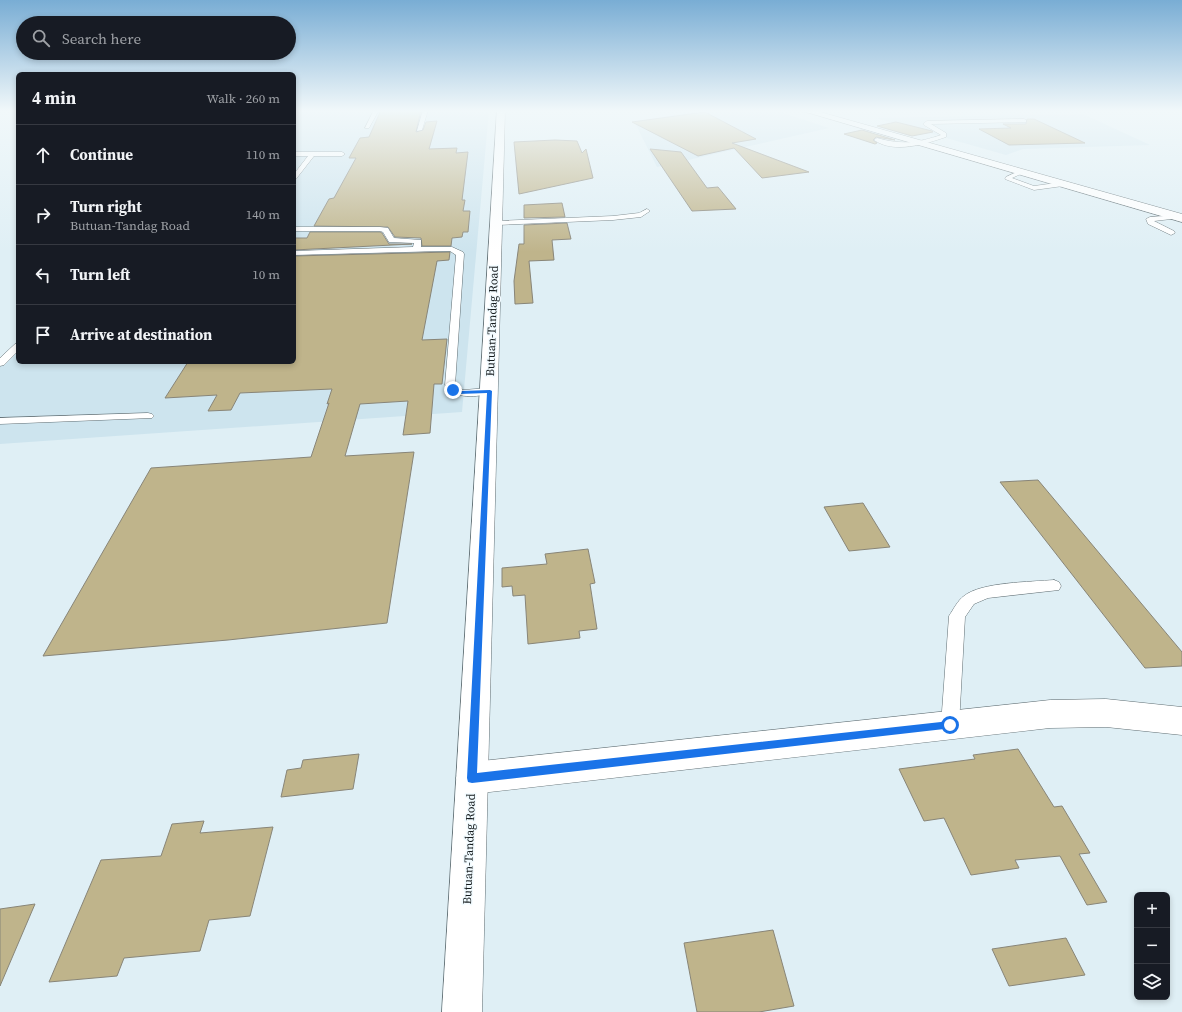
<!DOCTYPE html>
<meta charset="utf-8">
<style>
body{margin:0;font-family:"Source Serif 4",serif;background:#20242c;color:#f1f3f6}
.controls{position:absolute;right:12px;bottom:12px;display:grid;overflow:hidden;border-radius:6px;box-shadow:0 2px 6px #0003}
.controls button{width:36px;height:36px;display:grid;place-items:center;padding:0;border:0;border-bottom:1px solid #363941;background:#171b24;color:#f1f3f6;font:20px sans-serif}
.stop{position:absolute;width:12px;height:12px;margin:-9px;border:3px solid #1a73e8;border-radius:50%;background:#fff}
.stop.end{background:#1a73e8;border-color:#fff;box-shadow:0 1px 4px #0008}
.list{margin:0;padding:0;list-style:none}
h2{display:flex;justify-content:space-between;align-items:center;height:52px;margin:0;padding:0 16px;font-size:17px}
h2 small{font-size:13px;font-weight:400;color:#9ea1a6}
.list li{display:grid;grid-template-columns:26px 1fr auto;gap:12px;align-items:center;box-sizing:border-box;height:60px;padding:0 16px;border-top:1px solid #363941}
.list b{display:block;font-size:15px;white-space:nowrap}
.list p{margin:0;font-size:13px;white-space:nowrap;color:#9ea1a6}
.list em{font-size:13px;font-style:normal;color:#9ea1a6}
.icon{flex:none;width:22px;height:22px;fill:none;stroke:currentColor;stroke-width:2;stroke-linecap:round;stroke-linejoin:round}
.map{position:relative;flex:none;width:1182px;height:1012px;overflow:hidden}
.search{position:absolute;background:#171b24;box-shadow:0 2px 6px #0003;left:16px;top:16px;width:280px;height:44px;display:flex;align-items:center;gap:10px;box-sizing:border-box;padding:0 14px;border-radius:22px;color:#9ea1a6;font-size:15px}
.panel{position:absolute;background:#171b24;box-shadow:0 2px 6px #0003;left:16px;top:72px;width:280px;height:292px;border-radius:6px}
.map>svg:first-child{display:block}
</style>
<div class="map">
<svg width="1182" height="1012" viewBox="0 0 1182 1012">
<rect width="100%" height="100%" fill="#dfeff5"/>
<path fill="#cde4ee" d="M294 110H489L462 412 0 444V364L18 347V362H294Z
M699 110H774L829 128 657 167 635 123Z
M1083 114 1150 145 1023 149 1006 155 876 118Z"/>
<path fill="#bfb48b" stroke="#888578" d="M381 110H421L416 132 423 130 426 122 437 121 429 149 457 148 456 153 468 152 462 200H465L463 211H470L468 232H463L462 237 452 238 451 246H422L421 238 395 237 388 227 314 226 329 199 334 198 356 158H349L360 138 369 137Z
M705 112 756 139 732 143 809 172 762 178 734 148 698 156 632 122Z
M1027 119H1034L1085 143 1009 145 979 129 1011 128 1003 124H1026Z
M896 122 932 131 933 132 912 136 877 126Z
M862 130 895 140 876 137 873 140 877 143 875 144 844 134Z
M555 140 577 141 582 153 586 149 593 178 519 194 514 142Z
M650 149 681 152 707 188 718 187 736 209 692 211Z
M562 203 565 217 524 218V205Z
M567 223 571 239 552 240 554 260 529 261 533 303 515 304 514 281 519 244H524V225Z
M310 232H380L382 233 389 244H412L294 250V238H307Z
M450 252 449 260 437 261 422 340 447 339 442 384H434L430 433 403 435 408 401 360 404 345 456 414 452 387 623 228 640 43 656 151 468 311 457 329 403 327 404 332 389 240 393 231 410 208 411 217 395 165 398 188 362H294V256Z
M1038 480 1182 652V666L1145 668 1000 482Z
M863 503 890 547 849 551 824 507Z
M588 549 595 583 590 584 597 629 579 631 580 638 528 644 525 595 513 596 512 586 502 587V568L547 564 545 554Z
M1018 749 1054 807 1062 806 1090 853 1079 854 1107 902 1087 905 1060 856 1015 860 1019 868 971 875 944 818 924 821 899 769 975 759 973 755Z
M359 754 353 789 281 797 287 770 301 768 303 760Z
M204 821 200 833 273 827 250 916 209 920 200 951 124 958 117 976 49 982 101 860 161 856 172 824Z
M35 904 0 986V909Z
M773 930 794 1006 759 1012H697L684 943Z
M1066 938 1085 975 1009 986 992 949Z"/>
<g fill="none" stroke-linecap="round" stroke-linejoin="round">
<g stroke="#606e73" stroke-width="1">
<path id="lane" d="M374 110H379L369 128H365Z
M423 110H428L422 130 417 131Z
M1024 119 1026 120V122L931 124 946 133V137C925 144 894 154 874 140L877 138C902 145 917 143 941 135L924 125V123L927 121Z
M294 152H342L345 154 342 156H314L296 179 294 180V174L308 156H294Z
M1021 170 1024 172 1023 173 1012 178 1034 186 1063 182 1066 184 1063 186 1034 190 1005 179 1006 177Z
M647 209 650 211 641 217 613 220 497 225 493 223 497 221 613 216 639 213Z
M1178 215 1182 217 1180 218 1154 221 1174 231 1175 233 1171 235 1148 224 1146 219 1150 217Z
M294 227H380L388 228 394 238 421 240V247H452L463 252 464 254 455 385 463 390 489 388 493 389 494 391 493 393C476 397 456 400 445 385L456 255 450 251H443L294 255V251L413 247 414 243 389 242 383 232 380 231H294Z
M18 343V351L4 365 0 366V358L15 344Z
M148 413 152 414 154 416 152 418 0 424V418Z
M1054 580 1059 582 1061 586 1059 590 988 598 974 604 965 617 959 725 956 731 950 733 944 731 941 725 949 616C953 610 958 600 964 596 981 582 1031 582 1054 580Z"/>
</g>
<g stroke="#606e73" stroke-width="1">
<path id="street" d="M1106 699 1182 707V735L1106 727 1050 728 472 794 461 789 456 778 461 767 472 762 1050 700Z"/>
</g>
<g stroke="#606e73" stroke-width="1">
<path id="secondary" d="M497 110H505L482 1012H442Z"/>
</g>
<g stroke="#606e73" stroke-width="1">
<path id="highway" d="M799 110H813L1182 214V222Z"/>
</g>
<use href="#lane" fill="#fff" fill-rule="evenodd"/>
<use href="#street" fill="#fff" fill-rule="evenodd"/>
<use href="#secondary" fill="#fff" fill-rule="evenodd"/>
<use href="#highway" fill="#fff" fill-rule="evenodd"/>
</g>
<linearGradient id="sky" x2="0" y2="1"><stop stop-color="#79add4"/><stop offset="0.44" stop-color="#f1f8fa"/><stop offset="1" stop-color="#f1f8fa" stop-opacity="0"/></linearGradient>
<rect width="1182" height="252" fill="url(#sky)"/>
<path fill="#1a73e8" d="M453 389 460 391 490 390 492 391 477 773 950 721 953 722 955 725 953 728 472 783 468 782 467 778 487 393 459 394 451 391 450 390Z"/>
<g text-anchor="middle" stroke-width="3" stroke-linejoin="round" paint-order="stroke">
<g font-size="12" fill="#151b1d" stroke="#f2fbff">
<text transform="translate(492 321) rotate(-88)" y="4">Butuan-Tandag Road</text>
<text transform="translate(469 849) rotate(-88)" y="4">Butuan-Tandag Road</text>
</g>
</g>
</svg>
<div class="controls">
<button>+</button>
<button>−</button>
<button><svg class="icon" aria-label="layers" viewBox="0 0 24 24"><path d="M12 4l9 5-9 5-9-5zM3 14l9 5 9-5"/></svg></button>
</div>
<div class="stop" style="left:950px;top:725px"></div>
<div class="stop end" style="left:453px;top:390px"></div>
<div class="search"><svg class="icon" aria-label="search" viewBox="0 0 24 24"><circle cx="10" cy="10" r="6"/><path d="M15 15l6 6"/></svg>Search here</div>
<section class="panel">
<h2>4 min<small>Walk · 260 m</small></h2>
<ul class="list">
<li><svg class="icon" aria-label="ahead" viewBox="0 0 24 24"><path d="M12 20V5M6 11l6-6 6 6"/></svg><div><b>Continue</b></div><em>110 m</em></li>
<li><svg class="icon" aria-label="right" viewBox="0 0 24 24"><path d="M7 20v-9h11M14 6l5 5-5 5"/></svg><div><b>Turn right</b><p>Butuan-Tandag Road</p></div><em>140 m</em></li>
<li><svg class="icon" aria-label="left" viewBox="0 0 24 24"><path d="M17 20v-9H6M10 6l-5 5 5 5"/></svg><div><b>Turn left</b></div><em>10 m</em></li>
<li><svg class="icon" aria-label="arrive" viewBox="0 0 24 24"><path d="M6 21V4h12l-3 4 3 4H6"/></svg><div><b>Arrive at destination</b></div></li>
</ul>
</section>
</div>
